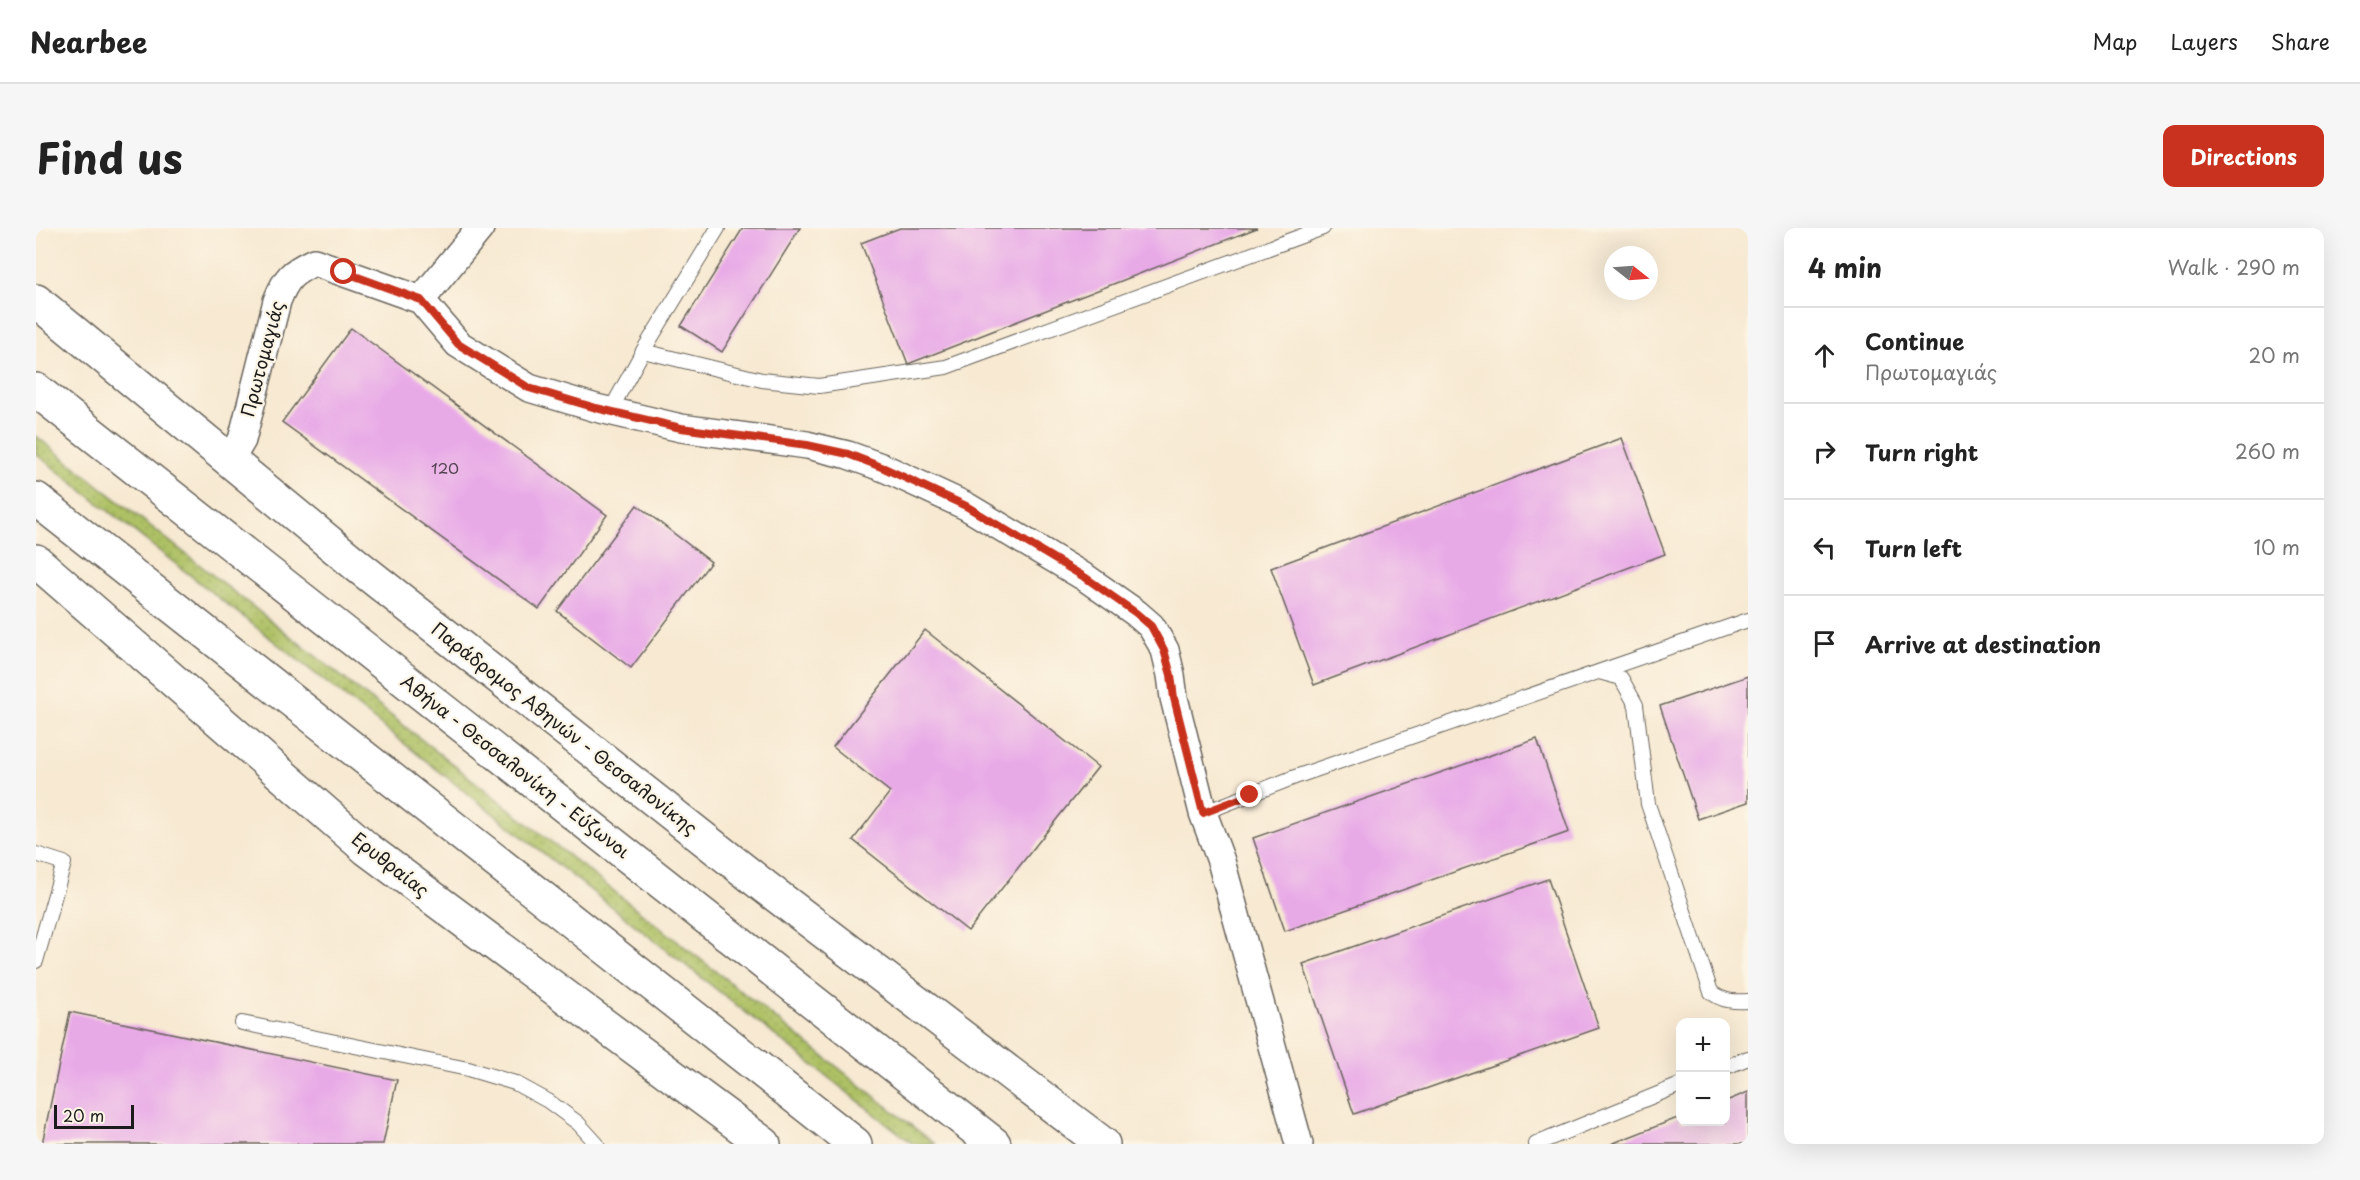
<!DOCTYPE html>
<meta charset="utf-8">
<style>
body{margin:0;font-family:"Playpen Sans",sans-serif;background:#f6f6f6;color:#222}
.controls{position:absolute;right:18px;bottom:18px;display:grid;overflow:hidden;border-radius:12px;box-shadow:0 6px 24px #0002}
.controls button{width:54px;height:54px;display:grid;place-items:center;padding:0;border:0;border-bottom:2px solid #e0e0e0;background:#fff;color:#222;font:30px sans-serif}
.compass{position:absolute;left:1568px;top:18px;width:54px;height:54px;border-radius:50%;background:#fff;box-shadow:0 6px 24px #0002;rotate:107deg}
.scale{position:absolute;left:18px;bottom:15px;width:80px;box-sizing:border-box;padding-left:6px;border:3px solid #1c1c1c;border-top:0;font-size:16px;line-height:21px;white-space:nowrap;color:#1c1c1c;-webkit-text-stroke:4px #fcf5e5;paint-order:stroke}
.stop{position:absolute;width:18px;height:18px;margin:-14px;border:4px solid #c8321e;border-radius:50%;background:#fff}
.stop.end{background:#c8321e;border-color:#fff;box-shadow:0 2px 6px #0008}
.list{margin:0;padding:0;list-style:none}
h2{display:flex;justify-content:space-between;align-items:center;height:78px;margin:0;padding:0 24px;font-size:26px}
h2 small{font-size:20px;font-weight:400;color:#767676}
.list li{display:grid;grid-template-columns:39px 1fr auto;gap:18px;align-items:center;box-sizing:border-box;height:96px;padding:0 24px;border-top:2px solid #e0e0e0}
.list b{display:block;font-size:22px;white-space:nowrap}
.list p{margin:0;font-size:20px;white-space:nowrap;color:#767676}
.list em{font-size:20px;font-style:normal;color:#767676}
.icon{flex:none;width:33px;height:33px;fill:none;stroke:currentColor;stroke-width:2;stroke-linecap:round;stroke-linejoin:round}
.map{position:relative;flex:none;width:1712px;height:916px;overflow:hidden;border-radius:12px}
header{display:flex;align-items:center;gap:36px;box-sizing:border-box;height:84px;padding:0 30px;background:#fff;border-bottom:2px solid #e0e0e0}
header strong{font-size:28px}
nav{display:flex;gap:33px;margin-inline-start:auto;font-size:21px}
.intro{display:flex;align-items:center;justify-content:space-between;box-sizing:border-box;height:144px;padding:0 36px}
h1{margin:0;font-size:42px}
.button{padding:15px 27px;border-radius:12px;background:#c8321e;color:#fff;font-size:21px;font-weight:700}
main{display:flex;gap:36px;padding:0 36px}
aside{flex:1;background:#fff;border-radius:12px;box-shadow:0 6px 24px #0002}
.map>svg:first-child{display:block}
</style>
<header>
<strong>Nearbee</strong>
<nav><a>Map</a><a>Layers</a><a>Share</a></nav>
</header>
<div class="intro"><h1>Find us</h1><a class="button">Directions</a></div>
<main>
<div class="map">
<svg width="1712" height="916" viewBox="0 0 1712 916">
<defs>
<pattern id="grass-dots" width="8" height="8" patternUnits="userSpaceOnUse" patternTransform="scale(1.5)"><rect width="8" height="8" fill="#aec165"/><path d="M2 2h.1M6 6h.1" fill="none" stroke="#95a557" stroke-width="1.8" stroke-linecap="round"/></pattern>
</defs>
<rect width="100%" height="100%" fill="#fcf5e5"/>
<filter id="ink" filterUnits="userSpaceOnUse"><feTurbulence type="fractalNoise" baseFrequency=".0167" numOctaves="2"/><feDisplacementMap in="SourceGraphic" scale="12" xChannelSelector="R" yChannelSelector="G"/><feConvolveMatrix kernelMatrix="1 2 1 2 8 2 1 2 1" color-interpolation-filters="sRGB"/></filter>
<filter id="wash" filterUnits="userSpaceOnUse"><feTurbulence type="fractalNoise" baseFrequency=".008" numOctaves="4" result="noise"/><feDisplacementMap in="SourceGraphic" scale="24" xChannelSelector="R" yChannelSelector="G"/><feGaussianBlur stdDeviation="1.35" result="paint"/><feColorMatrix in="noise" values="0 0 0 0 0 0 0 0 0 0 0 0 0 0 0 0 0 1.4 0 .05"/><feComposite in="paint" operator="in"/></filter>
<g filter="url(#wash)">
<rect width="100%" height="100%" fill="#f7e9d2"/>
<path fill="url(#grass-dots)" stroke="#656e40" stroke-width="1.5" d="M0 208 899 916H877L0 226Z"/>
<g id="blocks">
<path fill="#e8aae7" d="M707 0H764L686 124 645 98Z
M864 0H1221L872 136 825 15Z
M315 100 571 287 503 381 246 194Z
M1586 210 1629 326 1278 457 1235 340Z
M601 277 675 334 595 440 521 383Z
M889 402 1062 539 932 703 817 612 854 564 797 519Z
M1712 448V574L1662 591 1624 478Z
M1501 511 1533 604 1249 703 1217 610Z
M1512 651 1563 800 1318 886 1267 736Z
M34 784 361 852 347 916H6Z
M1712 864V916H1575L1644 889V894H1690V873Z"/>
</g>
</g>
<g filter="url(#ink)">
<use href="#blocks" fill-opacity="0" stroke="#69645c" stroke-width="1.5"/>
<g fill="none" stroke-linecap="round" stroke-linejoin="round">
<g stroke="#69645c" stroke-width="16">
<path id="service" d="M607 123 726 152 783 158 910 139 1287 0
M574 183 607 123 682 0
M1563 444 1585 450 1600 477 1612 576 1675 764C1686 773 1698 774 1712 773
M1167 585 1259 549 1712 392
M0 626 28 635 0 733
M206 795 432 841 479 855 512 873 542 895 561 916
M1690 839 1712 830
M1500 916 1644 857"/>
</g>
<g stroke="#69645c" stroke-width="30">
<path id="minor" d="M385 72 444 0
M194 232 206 212 241 73C250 50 256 44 278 34L385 72 422 116 493 160 560 180 645 200 771 217 812 227 848 240 930 278 1050 350 1100 385 1115 398 1129 422 1135 447 1138 470 1167 585 1185 633 1263 916"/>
</g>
<g stroke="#69645c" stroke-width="36">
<path id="secondary" d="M0 73 323 339 729 659 1067 916
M0 333 331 621 728 916"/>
</g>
<g stroke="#69645c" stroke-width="36">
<path id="motorway" d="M0 162 958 916
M0 271 819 916"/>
</g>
<use href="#service" stroke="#fff" stroke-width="14"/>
<use href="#minor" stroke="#fff" stroke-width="27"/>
<use href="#secondary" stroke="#fff" stroke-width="33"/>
<use href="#motorway" stroke="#fff" stroke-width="33"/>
</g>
</g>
<g fill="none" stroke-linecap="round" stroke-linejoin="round" filter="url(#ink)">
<path stroke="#c8321e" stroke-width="8" d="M308 44 385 72 422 116 493 160 560 180 645 200 771 217 812 226 848 240 930 278 1050 350 1100 385 1115 398 1128 422 1135 447 1138 470 1167 585 1214 567"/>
</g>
<g text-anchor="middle" stroke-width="4.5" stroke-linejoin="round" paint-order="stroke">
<g font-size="15" fill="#4f404f">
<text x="409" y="246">120</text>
</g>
<g font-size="18" fill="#1c1c1c" stroke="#fcf5e5">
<text transform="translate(227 131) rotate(-75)" y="6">Πρωτομαγιάς</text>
<text transform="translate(528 501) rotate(38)" y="6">Παράδρομος Αθηνών - Θεσσαλονίκης</text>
<text transform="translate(479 539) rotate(38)" y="6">Αθήνα - Θεσσαλονίκη - Εύζωνοι</text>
<text transform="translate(354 637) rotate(38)" y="6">Ερυθραίας</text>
</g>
</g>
</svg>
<div class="controls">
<button>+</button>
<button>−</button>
</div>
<svg class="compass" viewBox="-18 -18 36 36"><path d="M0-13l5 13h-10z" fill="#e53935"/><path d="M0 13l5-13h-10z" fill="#767676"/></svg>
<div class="scale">20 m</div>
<div class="stop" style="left:308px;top:44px"></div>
<div class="stop end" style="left:1214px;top:567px"></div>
</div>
<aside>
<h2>4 min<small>Walk · 290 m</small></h2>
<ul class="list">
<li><svg class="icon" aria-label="ahead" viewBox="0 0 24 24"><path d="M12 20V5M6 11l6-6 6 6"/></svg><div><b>Continue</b><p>Πρωτομαγιάς</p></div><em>20 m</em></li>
<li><svg class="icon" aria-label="right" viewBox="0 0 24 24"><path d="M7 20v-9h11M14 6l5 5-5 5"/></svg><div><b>Turn right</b></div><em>260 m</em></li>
<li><svg class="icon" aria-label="left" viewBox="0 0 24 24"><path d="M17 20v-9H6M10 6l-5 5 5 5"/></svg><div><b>Turn left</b></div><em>10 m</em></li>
<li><svg class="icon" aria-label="arrive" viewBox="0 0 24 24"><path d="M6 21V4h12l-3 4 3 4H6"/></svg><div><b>Arrive at destination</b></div></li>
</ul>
</aside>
</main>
